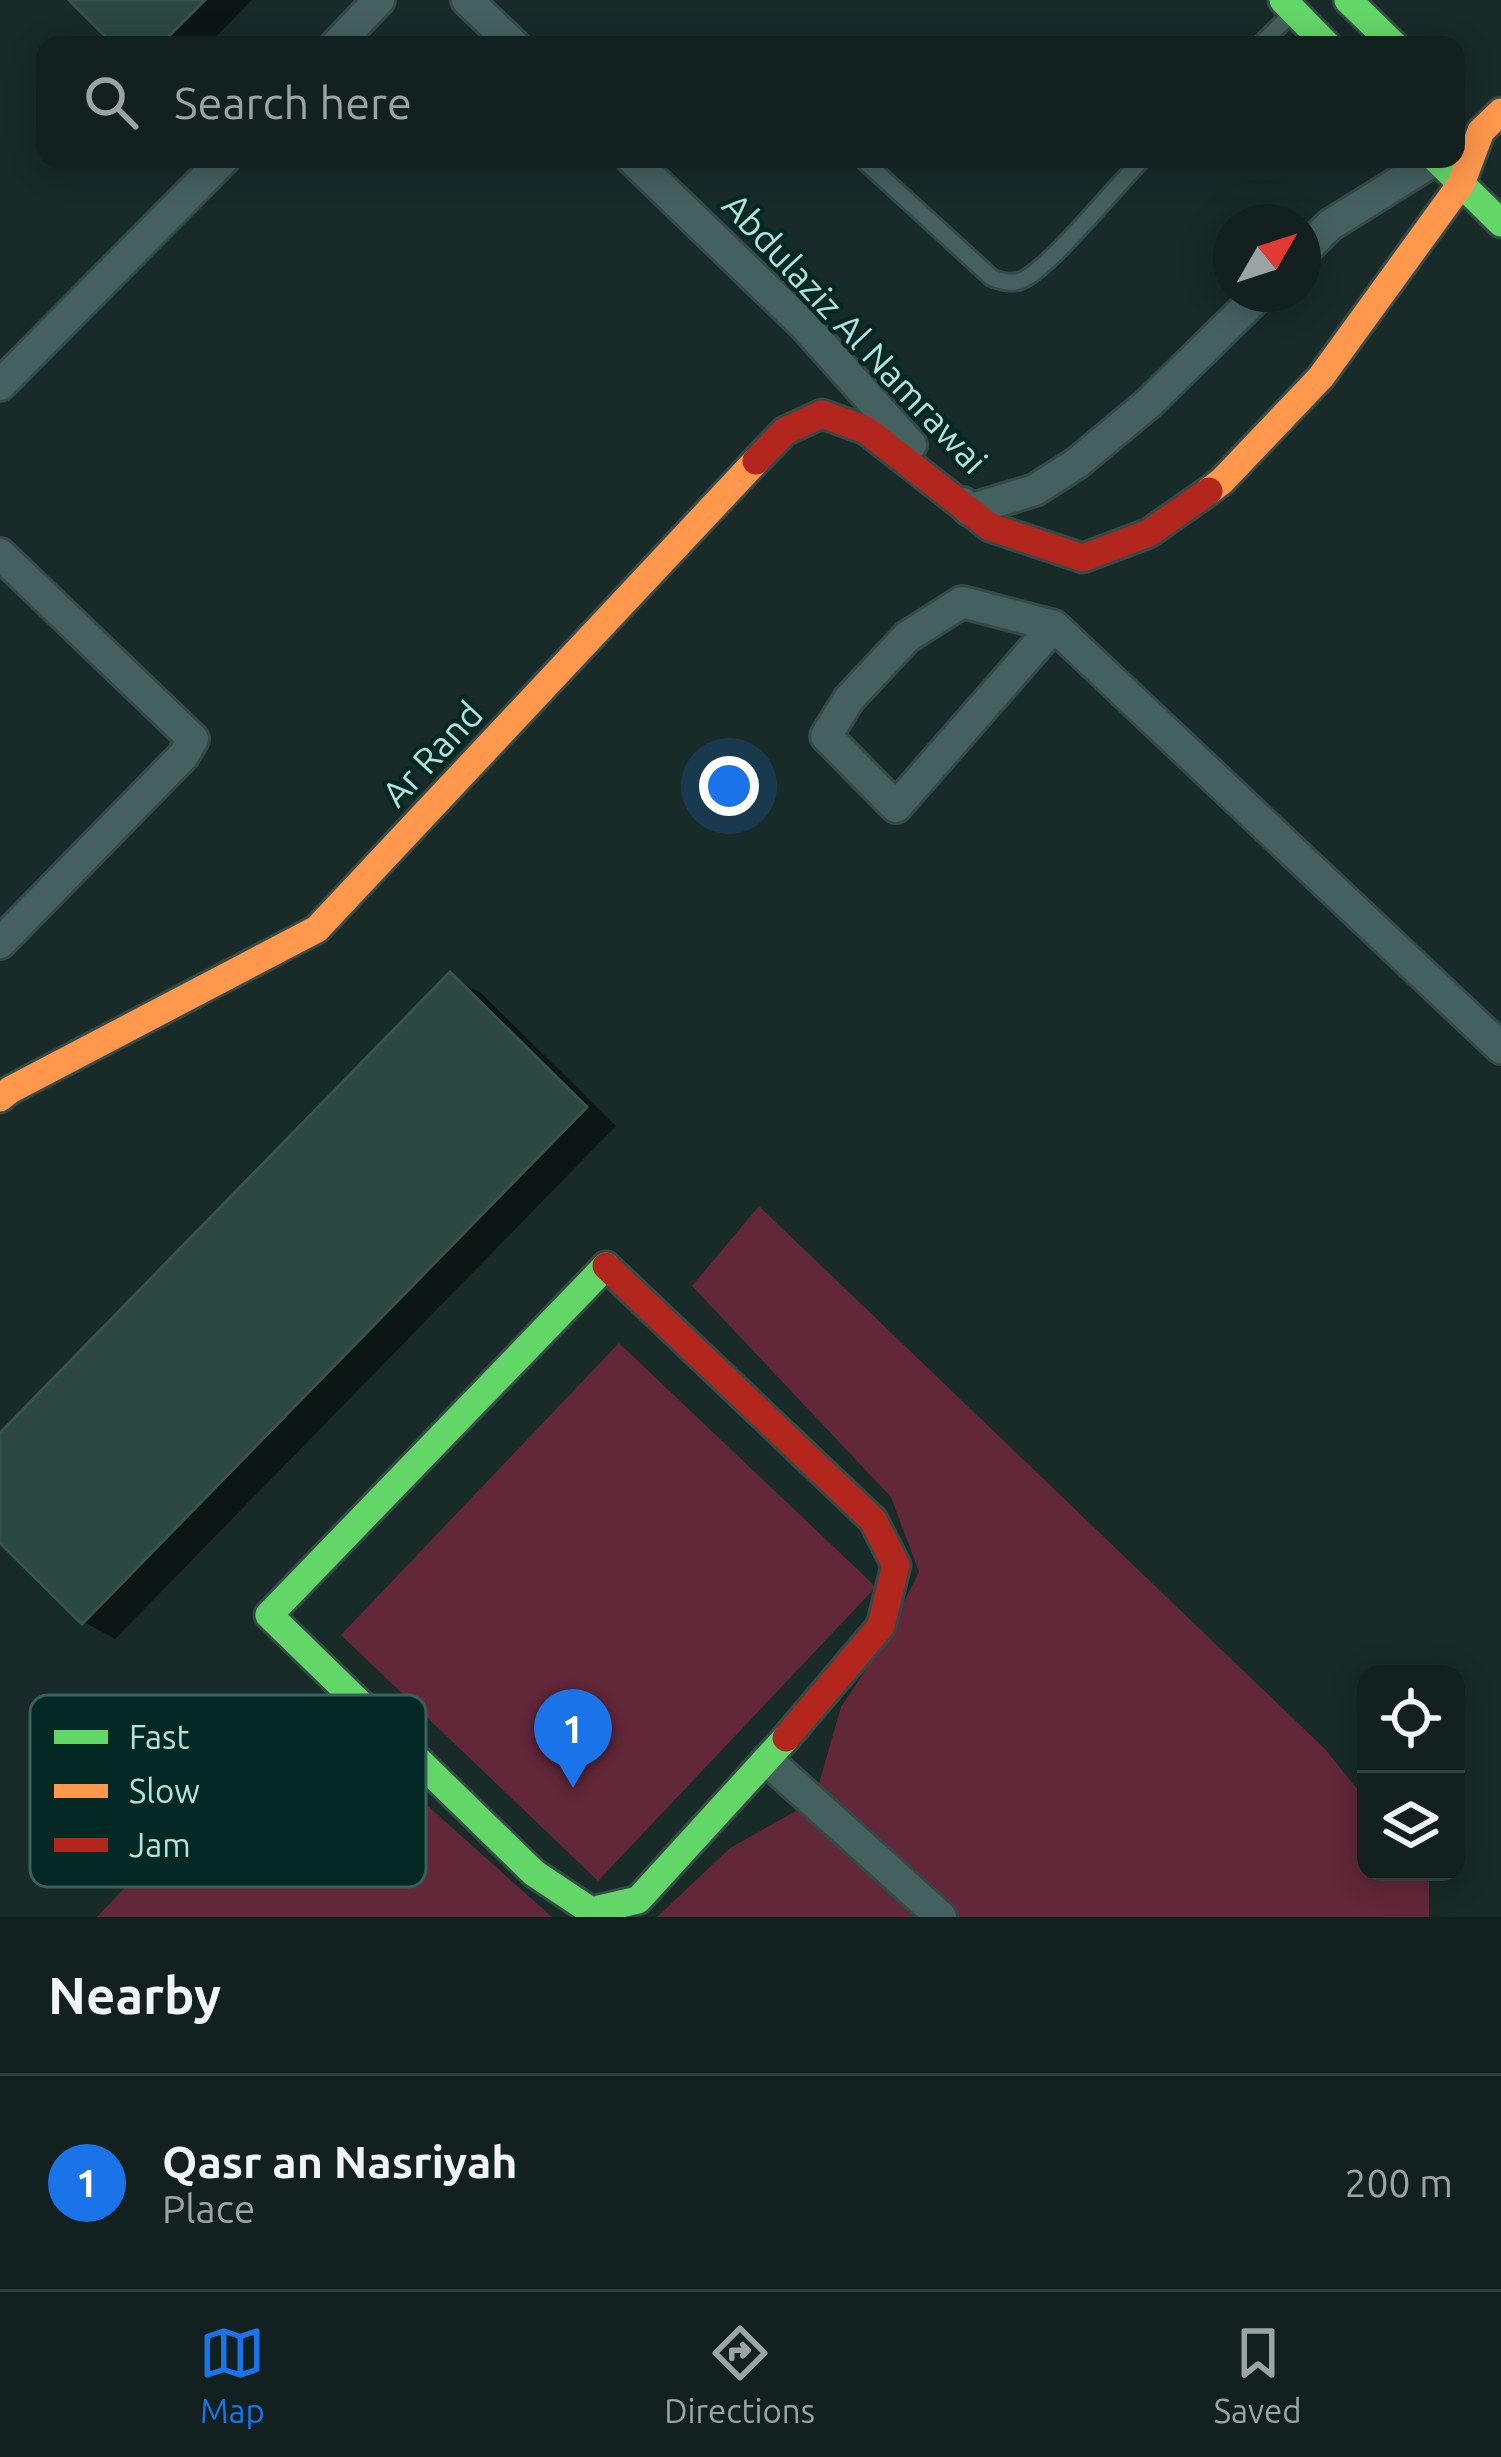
<!DOCTYPE html>
<style>
body{margin:0;font-family:Ubuntu,sans-serif;background:#1f2d2c;color:#f1f3f6}
.controls{position:absolute;right:36px;bottom:36px;display:grid;overflow:hidden;border-radius:24px;box-shadow:0 6px 30px #0003}
.controls button{width:108px;height:108px;display:grid;place-items:center;padding:0;border:0;border-bottom:3px solid #313e3d;background:#12201f;color:#f1f3f6;font:60px sans-serif}
.compass{position:absolute;left:1213px;top:204px;width:108px;height:108px;border-radius:50%;background:#12201f;box-shadow:0 6px 30px #0003;rotate:51deg}
.you{position:absolute;left:729px;top:786px;width:42px;height:42px;margin:-30px;border:9px solid #fff;border-radius:50%;background:#1a73e8;box-shadow:0 0 0 18px #1a73e833}
.badge{display:grid;place-items:center;width:78px;height:78px;border-radius:50%;background:#1a73e8;color:#fff;font-size:39px;font-weight:700}
.pin{position:absolute;translate:-50% -99px;filter:drop-shadow(0 3px 6px #0008)}
.pin::after{content:'';position:absolute;top:63px;width:42px;height:36px;background:inherit;clip-path:polygon(0 0,100% 0,50% 100%)}
.list{margin:0;padding:0;list-style:none}
h2{display:flex;justify-content:space-between;align-items:center;height:156px;margin:0;padding:0 48px;font-size:51px}
h2 small{font-size:39px;font-weight:400;color:#9ca3a4}
.list li{display:grid;grid-template-columns:78px 1fr auto;gap:36px;align-items:center;box-sizing:border-box;height:216px;padding:0 48px;border-top:3px solid #313e3d}
.list b{display:block;font-size:45px;white-space:nowrap}
.list p{margin:0;font-size:39px;white-space:nowrap;color:#9ca3a4}
.list em{font-size:39px;font-style:normal;color:#9ca3a4}
.icon{flex:none;width:66px;height:66px;fill:none;stroke:currentColor;stroke-width:2;stroke-linecap:round;stroke-linejoin:round}
.map{position:relative;flex:none;width:1501px;height:1917px;overflow:hidden}
.search{position:absolute;background:#12201f;box-shadow:0 6px 30px #0003;left:36px;right:36px;top:36px;height:132px;display:flex;align-items:center;gap:30px;box-sizing:border-box;padding:0 42px;border-radius:24px;color:#9ca3a4;font-size:45px}
.sheet{height:372px;background:#12201f}
nav{display:flex;justify-content:space-around;align-items:center;box-sizing:border-box;height:168px;border-top:3px solid #313e3d;background:#12201f;font-size:33px;color:#9ca3a4}
nav a{display:grid;justify-items:center;gap:6px}
nav .on{color:#1a73e8}
.map>svg:first-child{display:block}
</style>
<div class="map">
<svg width="1501" height="1917" viewBox="0 0 1501 1917">
<rect width="100%" height="100%" fill="#182b29"/>
<path fill="#622739" d="M759 1206 1325 1749 1366 1800V1872H1425L1429 1878V1917H657L730 1848 814 1801 841 1707 882 1645 919 1572 891 1497 692 1286Z
M619 1343 876 1587 598 1881 341 1635Z
M306 1697 552 1917H97Z"/>
<path fill="#0007" d="M73 0H252L208 45H118Z
M451 976 481 993 616 1126 115 1639 84 1622 0 1539V1437Z"/>
<path fill="#2c4842" stroke="#38534b" stroke-width="3" d="M69 0H205L160 45H114Z
M450 972 587 1107 82 1624 0 1543V1433Z"/>
<g fill="none" stroke-linecap="round" stroke-linejoin="round">
<g stroke="#354946" stroke-width="21">
<path id="lane" d="M1260 45 1292 13
M862 159 992 278C1000 281 1011 284 1020 281 1048 271 1117 184 1143 159"/>
</g>
<g stroke="#354946" stroke-width="36">
<path id="street" d="M467 0 514 45
M336 45 379 0
M632 159 805 326 911 445
M1303 252 1330 225 1436 159
M0 385 224 159
M963 503 969 510 1035 490 1077 463 1149 403 1260 294
M0 554 193 739 183 756 0 943
M1054 626 896 807 826 736 849 699 907 637 962 602 1054 626 1501 1048
M767 1760 941 1917"/>
</g>
<g stroke="#354946" stroke-width="33">
<path id="fast" d="M1283 0 1327 45
M1348 0 1394 45
M1436 159 1501 223
M606 1266 269 1615 534 1873 591 1911 638 1900 786 1738"/>
</g>
<g stroke="#354946" stroke-width="33">
<path id="slow" d="M1209 491 1222 481 1321 377 1461 184 1481 131 1501 112
M0 1098 10 1090 317 929 756 461"/>
</g>
<g stroke="#354946" stroke-width="33">
<path id="jam" d="M756 461 785 431 822 414 866 430 990 527 1083 558 1149 533 1209 491
M606 1266 873 1520 896 1565 881 1626 786 1738"/>
</g>
<use href="#lane" stroke="#45615f" stroke-width="15"/>
<use href="#street" stroke="#45615f" stroke-width="30"/>
<use href="#fast" stroke="#63d668" stroke-width="27"/>
<use href="#slow" stroke="#ff974d" stroke-width="27"/>
<use href="#jam" stroke="#b3261e" stroke-width="27"/>
</g>
<g text-anchor="middle" stroke-width="9" stroke-linejoin="round" paint-order="stroke">
<g font-size="36" fill="#b2e3dc" stroke="#042925">
<text transform="translate(855 333) rotate(47)" y="13">Abdulaziz Al Namrawai</text>
<text transform="translate(432 754) rotate(-47)" y="13">Ar Rand</text>
</g>
</g>
<rect x="30" y="1695" width="396" height="192" rx="18" fill="#042925" stroke="#38615c" stroke-width="3"/>
<rect x="54" y="1730" width="54" height="14" fill="#63d668"/>
<rect x="54" y="1784" width="54" height="14" fill="#ff974d"/>
<rect x="54" y="1838" width="54" height="14" fill="#b3261e"/>
<g font-size="33" fill="#b2e3dc">
<text x="129" y="1749">Fast</text>
<text x="129" y="1803">Slow</text>
<text x="129" y="1857">Jam</text>
</g>
</svg>
<div class="controls">
<button><svg class="icon" aria-label="locate" viewBox="0 0 24 24"><circle cx="12" cy="12" r="6"/><path d="M12 2v4M12 18v4M2 12h4M18 12h4"/></svg></button>
<button><svg class="icon" aria-label="layers" viewBox="0 0 24 24"><path d="M12 4l9 5-9 5-9-5zM3 14l9 5 9-5"/></svg></button>
</div>
<svg class="compass" viewBox="-18 -18 36 36"><path d="M0-13l5 13h-10z" fill="#e53935"/><path d="M0 13l5-13h-10z" fill="#9ca3a4"/></svg>
<div class="you"></div>
<div class="pin badge" style="left:573px;top:1788px">1</div>
<div class="search"><svg class="icon" aria-label="search" viewBox="0 0 24 24"><circle cx="10" cy="10" r="6"/><path d="M15 15l6 6"/></svg>Search here</div>
</div>
<section class="sheet">
<h2>Nearby<small></small></h2>
<ul class="list">
<li><span class="badge">1</span><div><b>Qasr an Nasriyah</b><p>Place</p></div><em>200 m</em></li>
</ul>
</section>
<nav>
<a class="on"><svg class="icon" aria-label="map" viewBox="0 0 24 24"><path d="M3 6l6-2 6 2 6-2v14l-6 2-6-2-6 2zM9 4v14M15 6v14"/></svg>Map</a>
<a><svg class="icon" aria-label="directions" viewBox="0 0 24 24"><path d="M12 3l9 9-9 9-9-9zM9 14v-3h6M13 9l2 2-2 2"/></svg>Directions</a>
<a><svg class="icon" aria-label="saved" viewBox="0 0 24 24"><path d="M7 4h10v16l-5-4-5 4z"/></svg>Saved</a>
</nav>
